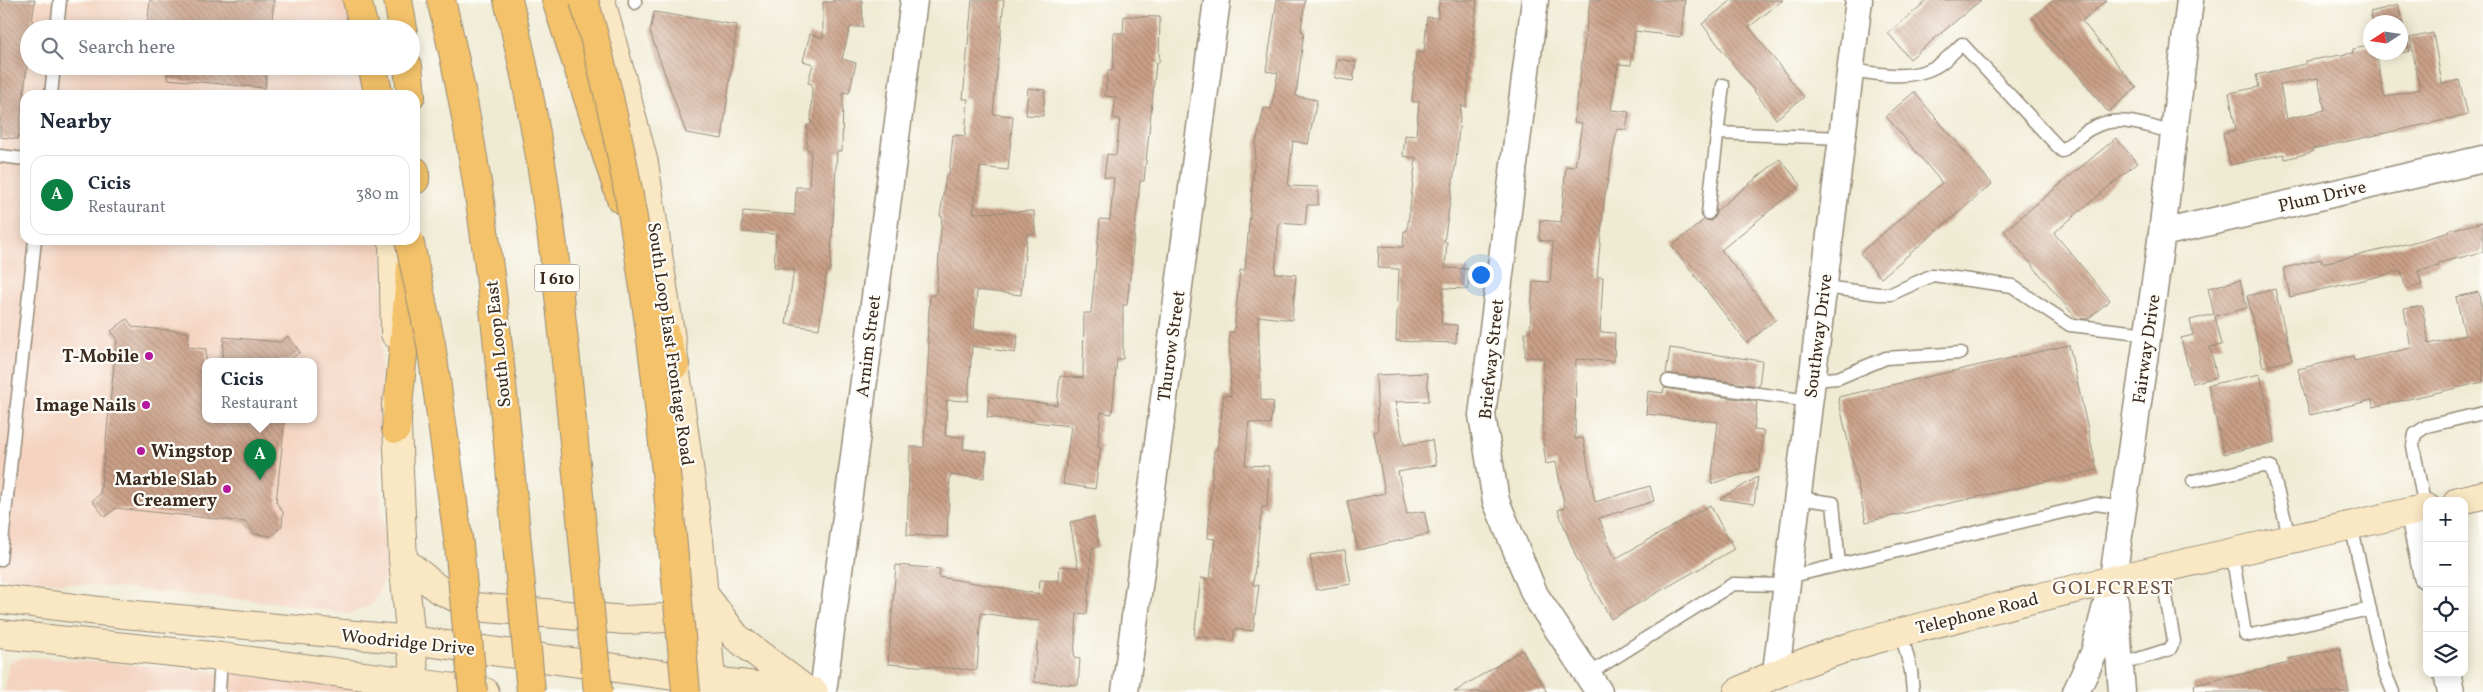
<!DOCTYPE html>
<meta charset="utf-8">
<style>
body{margin:0;font-family:Vollkorn,serif;background:#f2f2f3;color:#1f2937}
.controls{position:absolute;right:15px;bottom:15px;display:grid;overflow:hidden;border-radius:10px;box-shadow:0 2px 12px #0003}
.controls button{width:45px;height:45px;display:grid;place-items:center;padding:0;border:0;border-bottom:1px solid #e0e1e3;background:#fff;color:#1f2937;font:25px sans-serif}
.compass{position:absolute;left:2363px;top:15px;width:45px;height:45px;border-radius:50%;background:#fff;box-shadow:0 2px 12px #0003;rotate:258deg}
.you{position:absolute;left:1480px;top:274px;width:18px;height:18px;margin:-12px;border:4px solid #fff;border-radius:50%;background:#1a73e8;box-shadow:0 0 0 8px #1a73e833}
.badge{display:grid;place-items:center;width:32px;height:32px;border-radius:50%;background:#0b8043;color:#fff;font-size:16px;font-weight:700}
.pin{position:absolute;translate:-50% -41px;filter:drop-shadow(0 1px 2px #0008)}
.pin::after{content:'';position:absolute;top:26px;width:18px;height:15px;background:inherit;clip-path:polygon(0 0,100% 0,50% 100%)}
.popup{position:absolute;left:202px;top:358px;width:115px;height:65px;box-sizing:border-box;display:grid;place-content:center;border-radius:10px;background:#fff;filter:drop-shadow(0 1px 4px #0005);font-size:16px;white-space:nowrap;color:#747a83}
.popup b{font-size:19px;color:#1f2937}
.popup::after{content:'';position:absolute;left:50%;top:100%;margin-left:-10px;border:10px solid transparent;border-top-color:#fff}
.list{margin:0;padding:0;list-style:none}
h2{display:flex;justify-content:space-between;align-items:center;height:65px;margin:0;padding:0 20px;font-size:21px}
h2 small{font-size:16px;font-weight:400;color:#747a83}
.list li{display:grid;grid-template-columns:32px 1fr auto;gap:15px;align-items:center;box-sizing:border-box;height:80px;margin:0 10px 10px;padding:0 10px;border:1px solid #e0e1e3;border-radius:15px}
.list b{display:block;font-size:19px;white-space:nowrap}
.list p{margin:0;font-size:16px;white-space:nowrap;color:#747a83}
.list em{font-size:16px;font-style:normal;color:#747a83}
.icon{flex:none;width:28px;height:28px;fill:none;stroke:currentColor;stroke-width:2;stroke-linecap:round;stroke-linejoin:round}
.map{position:relative;flex:none;width:2483px;height:692px;overflow:hidden}
.search{position:absolute;background:#fff;box-shadow:0 2px 12px #0003;left:20px;top:20px;width:400px;height:55px;display:flex;align-items:center;gap:12px;box-sizing:border-box;padding:0 18px;border-radius:28px;color:#747a83;font-size:19px}
.panel{position:absolute;background:#fff;box-shadow:0 2px 12px #0003;left:20px;top:90px;width:400px;height:155px;border-radius:15px}
.map>svg:first-child{display:block}
</style>
<div class="map">
<svg width="2483" height="692" viewBox="0 0 2483 692">
<defs>
<pattern id="building-back-hatch" width="6" height="6" patternUnits="userSpaceOnUse" patternTransform="scale(1.25)"><rect width="6" height="6" fill="#caa088"/><path d="M-1 5l2 2M0 0l6 6M5-1l2 2" fill="none" stroke="#a5836f"/></pattern>
</defs>
<rect width="100%" height="100%" fill="#fdfcf7"/>
<filter id="ink" filterUnits="userSpaceOnUse"><feTurbulence type="fractalNoise" baseFrequency=".02" numOctaves="2"/><feDisplacementMap in="SourceGraphic" scale="10" xChannelSelector="R" yChannelSelector="G"/><feConvolveMatrix kernelMatrix="1 2 1 2 8 2 1 2 1" color-interpolation-filters="sRGB"/></filter>
<filter id="wash" filterUnits="userSpaceOnUse"><feTurbulence type="fractalNoise" baseFrequency=".0096" numOctaves="4" result="noise"/><feDisplacementMap in="SourceGraphic" scale="20" xChannelSelector="R" yChannelSelector="G"/><feGaussianBlur stdDeviation="1.12" result="paint"/><feColorMatrix in="noise" values="0 0 0 0 0 0 0 0 0 0 0 0 0 0 0 0 0 1.4 0 .05"/><feComposite in="paint" operator="in"/></filter>
<g filter="url(#wash)">
<rect width="100%" height="100%" fill="#efead2"/>
<path fill="#f4d3c0" fill-rule="evenodd" d="M0 0H354L360 29H29V66H366L370 95H25V240H382L383 299 380 420 381 493 386 566 384 581 372 605 350 614 280 603 0 577ZM206 361H314V419H206Z
M27 657 191 669 382 692H4L9 664 13 660Z"/>
<g id="blocks">
<path fill="url(#building-back-hatch)" fill-rule="evenodd" d="M0 0H35L31 29H29V49L18 139 0 137Z
M150 0H274L271 29H147Z
M833 0H862L863 27H850L842 59 856 63 849 93 843 92 842 151H837L830 271H827L819 329 786 324 794 269 774 267 776 234 742 232 743 211 795 215 796 187H809L811 150H807V125H811L812 84 808 83 813 64 803 61 810 34 823 38V2H833Z
M972 0H1004L993 114 1013 116 1008 170 980 167 973 213 1034 211 1035 234H1027L1021 295 977 290 974 329 1018 336 1015 353 972 346 968 401 947 400 945 436 964 437 963 449 987 452 984 478 950 475 947 537 907 535 910 447H924L929 342H927L930 295H936L942 216H940L946 175H949L953 135 965 136 968 99H963Z
M1277 0H1305L1301 31 1304 32 1296 96 1317 100 1308 144 1293 141 1288 186 1318 187V205H1307L1305 225 1279 223 1275 273 1296 275 1292 320 1258 316 1261 400 1274 402 1270 425 1249 422 1245 465 1269 466 1267 507H1262L1253 585H1259L1253 631 1235 629 1233 641 1194 636 1201 578 1210 579 1215 539 1208 538 1214 450H1217L1224 395 1231 396 1229 332H1234L1240 270H1245L1256 143 1264 108 1271 109 1278 73 1266 71Z
M1439 0H1477L1466 107 1461 106 1456 161 1444 242H1447L1445 268 1469 269 1468 289 1443 288 1441 324 1457 325 1456 343 1396 341 1399 269 1378 268 1379 246 1403 247 1404 231H1407L1416 158 1403 156 1405 135 1416 136 1419 102H1412L1416 53H1424L1427 17 1438 18Z
M1590 0H1685L1681 37 1635 31 1631 65 1618 64 1611 110 1629 112 1626 130 1617 129 1604 201 1597 277H1603L1600 332 1615 333 1614 361 1576 359 1575 439 1583 438 1595 502 1650 486 1654 501 1599 518 1615 559 1710 505 1734 549 1611 619 1576 557 1558 510 1565 508 1556 462 1546 464 1543 443 1544 358 1525 357V332H1530L1533 281 1550 282 1553 242 1539 240 1540 220 1561 222 1566 166 1575 167 1582 123 1574 122Z
M1732 0H1783L1749 27 1804 97 1776 119 1702 24Z
M1928 0H1981L1910 59 1888 33Z
M2054 0H2107L2082 21 2137 88 2108 112 2032 18Z
M2398 5 2410 51 2381 57 2380 52H2400V22H2373L2370 12Z
M654 12 737 25 722 139 686 133 650 32Z
M1124 16 1160 17 1159 63H1156L1144 181H1140L1127 305H1123V359H1117L1112 414 1101 412 1098 446H1101L1095 489 1063 484 1071 426 987 417 989 397 1057 405 1060 376 1083 378 1084 313H1091L1100 219 1110 220 1114 178 1104 177 1107 154 1116 155 1120 119 1113 118 1116 97 1105 96 1108 70 1113 71 1114 33H1123Z
M2433 33 2442 84 2459 80 2468 115 2312 149 2313 152 2285 159 2284 154 2230 165 2223 133 2236 130 2229 93 2259 87 2256 75 2305 64V61L2353 53V49L2370 46V52H2376L2384 97 2420 89 2410 38ZM2318 78 2325 110 2287 119 2280 85Z
M1337 59 1356 62 1353 81 1335 78Z
M168 66H267L265 88 167 79Z
M1028 88 1045 90 1043 116 1026 115Z
M1914 92 1992 184 1881 278 1860 253 1942 183 1886 116Z
M2116 138 2137 163 2054 233 2110 300 2088 319 2076 318 2004 231Z
M1780 159 1801 185 1721 250 1776 319 1747 343 1672 246 1704 220 1711 221 1714 218 1717 210Z
M2483 222V252L2438 263 2439 266 2418 271 2422 285 2406 289 2401 271 2290 297 2284 268 2321 259 2322 263 2395 247 2450 232 2449 230Z
M2240 280 2247 308 2215 316 2222 345 2210 347 2217 377 2192 383 2181 338 2193 335 2190 320 2214 314 2208 288Z
M2275 289 2292 360 2263 367 2247 296Z
M2478 292 2483 311V382L2373 407 2372 400 2310 415 2298 369 2353 356 2354 361 2411 348 2404 309 2422 306 2429 344 2465 335 2456 297Z
M127 319 133 327 189 332 188 347 206 349V419H285L276 502 283 512 282 526 271 536 255 534 245 522 116 508 105 517 92 501 100 494 117 338 111 331Z
M288 336 300 352 288 361H222L224 337 281 342Z
M2069 345 2097 470 1866 522 1838 397Z
M1670 348 1762 361 1759 386 1666 373Z
M1427 373 1429 401 1395 402 1404 445 1432 440 1436 465 1398 472 1407 514 1424 511 1429 534 1358 550 1347 501 1385 493 1374 432 1378 431 1376 375Z
M2260 374 2275 442 2224 454 2208 385Z
M1664 388 1757 402 1754 430 1764 431 1759 469 1711 484 1718 422 1646 414 1648 391 1663 393Z
M1758 477 1754 504 1720 499Z
M1094 517 1099 547 1092 548 1087 614 1077 613 1074 658 1080 659 1078 685 1034 682 1039 621 981 613 977 670 888 664 896 565 940 569 939 577 1039 594 1040 580 1059 581 1060 566 1078 568 1070 522Z
M1345 550 1351 584 1316 590 1310 555Z
M2340 648 2349 692H2195L2194 685 2289 663 2288 659Z
M1522 650 1547 692H1454Z"/>
</g>
</g>
<g filter="url(#ink)">
<use href="#blocks" fill-opacity="0" stroke="#958a78" stroke-width="1"/>
<g fill="none" stroke-linecap="round" stroke-linejoin="round">
<g stroke="#958a78" stroke-width="15">
<path id="service" d="M635 3V0
M57 29 60 0
M1851 70C1879 74 1909 81 1935 67 1945 62 1954 51 1962 44L2062 151C2072 143 2082 132 2094 127 2119 114 2148 126 2174 133
M51 95 54 66
M1717 133 1842 138
M0 156 25 159
M1708 213 1723 85
M1824 287 1879 294H1891L1933 275 2012 286 2070 325 2148 334
M1812 380 1838 378 1886 358 1961 353
M1668 381 1809 401
M2193 481 2264 466 2271 467 2290 539
M1798 498 1833 503 1839 565
M2425 508 2413 446 2415 434 2427 426 2483 413
M2351 525 2383 668 2393 692
M2232 552 2245 634 2251 635 2370 609
M0 560 35 240
M1788 577 2096 504 2123 508
M1901 632 1911 671 1913 692
M2119 665 2170 649 2174 641 2161 568
M1587 675 1733 584 1787 585
M219 692 221 657"/>
</g>
<g stroke="#958a78" stroke-width="29">
<path id="minor" d="M1535 0 1482 415 1496 501 1535 595 1599 692
M2162 233 2483 159
M2413 511 2427 576
M2115 601 2122 692
M1776 672 1859 0
M2447 673 2451 692
M823 692 914 0
M1125 692 1217 0
M2076 692 2094 653 2113 578 2162 233 2190 0"/>
</g>
<g stroke="#958a78" stroke-width="30">
<path id="secondary" d="M601 0 644 163 675 365 699 540 712 692
M393 240 395 334
M396 404 403 560 416 692
M2458 501 2483 495
M403 560 438 589 475 607 625 620 667 618 704 594 736 637 807 691
M0 599 124 614 411 640 711 681 814 692
M0 634 221 657 485 692
M1738 692C1820 649 1911 630 2000 607 2142 572 2284 541 2427 508"/>
</g>
<g stroke="#958a78" stroke-width="30">
<path id="motorway" d="M357 0 364 29
M398 0 403 29
M441 0C486 182 501 368 518 555
M508 0C554 183 567 372 585 560
M556 0 621 199
M372 66 379 95
M408 66 411 95
M415 171V180
M652 295 675 365
M396 429 411 266"/>
</g>
<use href="#service" stroke="#fff" stroke-width="12"/>
<use href="#minor" stroke="#fff" stroke-width="26"/>
<use href="#secondary" stroke="#fae7c3" stroke-width="28"/>
<use href="#motorway" stroke="#f3c26a" stroke-width="28"/>
<g stroke="#958a78" stroke-width="30" stroke-linecap="butt">
<path id="motorway-bridge" d="M584 0C649 225 665 460 686 692
M409 240 431 344 459 545 473 692
M518 555 531 692
M585 560 598 692"/>
</g>
<use href="#motorway-bridge" stroke="#f3c26a" stroke-width="28"/>
</g>
</g>
<g fill="#b5179e" stroke="#fdfcf7" stroke-width="2">
<circle cx="149" cy="356" r="5"/>
<circle cx="146" cy="405" r="5"/>
<circle cx="141" cy="451" r="5"/>
<circle cx="227" cy="489" r="5"/>
</g>
<g text-anchor="middle" stroke-width="4.5" stroke-linejoin="round" paint-order="stroke">
<rect fill="#fdfcf7" stroke="#75695f" stroke-width="1" x="534.5" y="264.5" width="45" height="27" rx="4"/>
<g font-size="16" font-weight="bold" fill="#3b2a1e">
<text x="557" y="284">I 610</text>
</g>
<g font-size="18" fill="#3b2a1e" stroke="#fdfcf7">
<text transform="translate(2322 196) rotate(-13)" y="6">Plum Drive</text>
<text transform="translate(1818 336) rotate(-83)" y="6">Southway Drive</text>
<text transform="translate(498 344) rotate(-96)" y="6">South Loop East</text>
<text transform="translate(671 344) rotate(82)" y="6">South Loop East Frontage Road</text>
<text transform="translate(868 346) rotate(-83)" y="6">Arnim Street</text>
<text transform="translate(1171 346) rotate(-82)" y="6">Thurow Street</text>
<text transform="translate(2146 349) rotate(-82)" y="6">Fairway Drive</text>
<text transform="translate(1491 359) rotate(-84)" y="6">Briefway Street</text>
<text transform="translate(1977 613) rotate(-14)" y="6">Telephone Road</text>
<text transform="translate(408 642) rotate(6)" y="6">Woodridge Drive</text>
</g>
<g font-size="18" font-weight="bold" fill="#3b2a1e" stroke="#fdfcf7" text-anchor="end">
<text x="139" y="362">T-Mobile</text>
<text x="136" y="411">Image Nails</text>
<text x="151" y="457" text-anchor="start">Wingstop</text>
<text x="217" y="485">Marble Slab<tspan x="217" dy="21">Creamery</tspan></text>
</g>
<g font-size="20" letter-spacing="1" fill="#6d5343" stroke="#fdfcf7">
<text x="2113" y="594">GOLFCREST</text>
</g>
</g>
</svg>
<div class="controls">
<button>+</button>
<button>−</button>
<button><svg class="icon" aria-label="locate" viewBox="0 0 24 24"><circle cx="12" cy="12" r="6"/><path d="M12 2v4M12 18v4M2 12h4M18 12h4"/></svg></button>
<button><svg class="icon" aria-label="layers" viewBox="0 0 24 24"><path d="M12 4l9 5-9 5-9-5zM3 14l9 5 9-5"/></svg></button>
</div>
<svg class="compass" viewBox="-18 -18 36 36"><path d="M0-13l5 13h-10z" fill="#e53935"/><path d="M0 13l5-13h-10z" fill="#747a83"/></svg>
<div class="you"></div>
<div class="pin badge" style="left:260px;top:480px">A</div>
<div class="popup"><b>Cicis</b>Restaurant</div>
<div class="search"><svg class="icon" aria-label="search" viewBox="0 0 24 24"><circle cx="10" cy="10" r="6"/><path d="M15 15l6 6"/></svg>Search here</div>
<section class="panel">
<h2>Nearby<small></small></h2>
<ul class="list">
<li><span class="badge">A</span><div><b>Cicis</b><p>Restaurant</p></div><em>380 m</em></li>
</ul>
</section>
</div>
